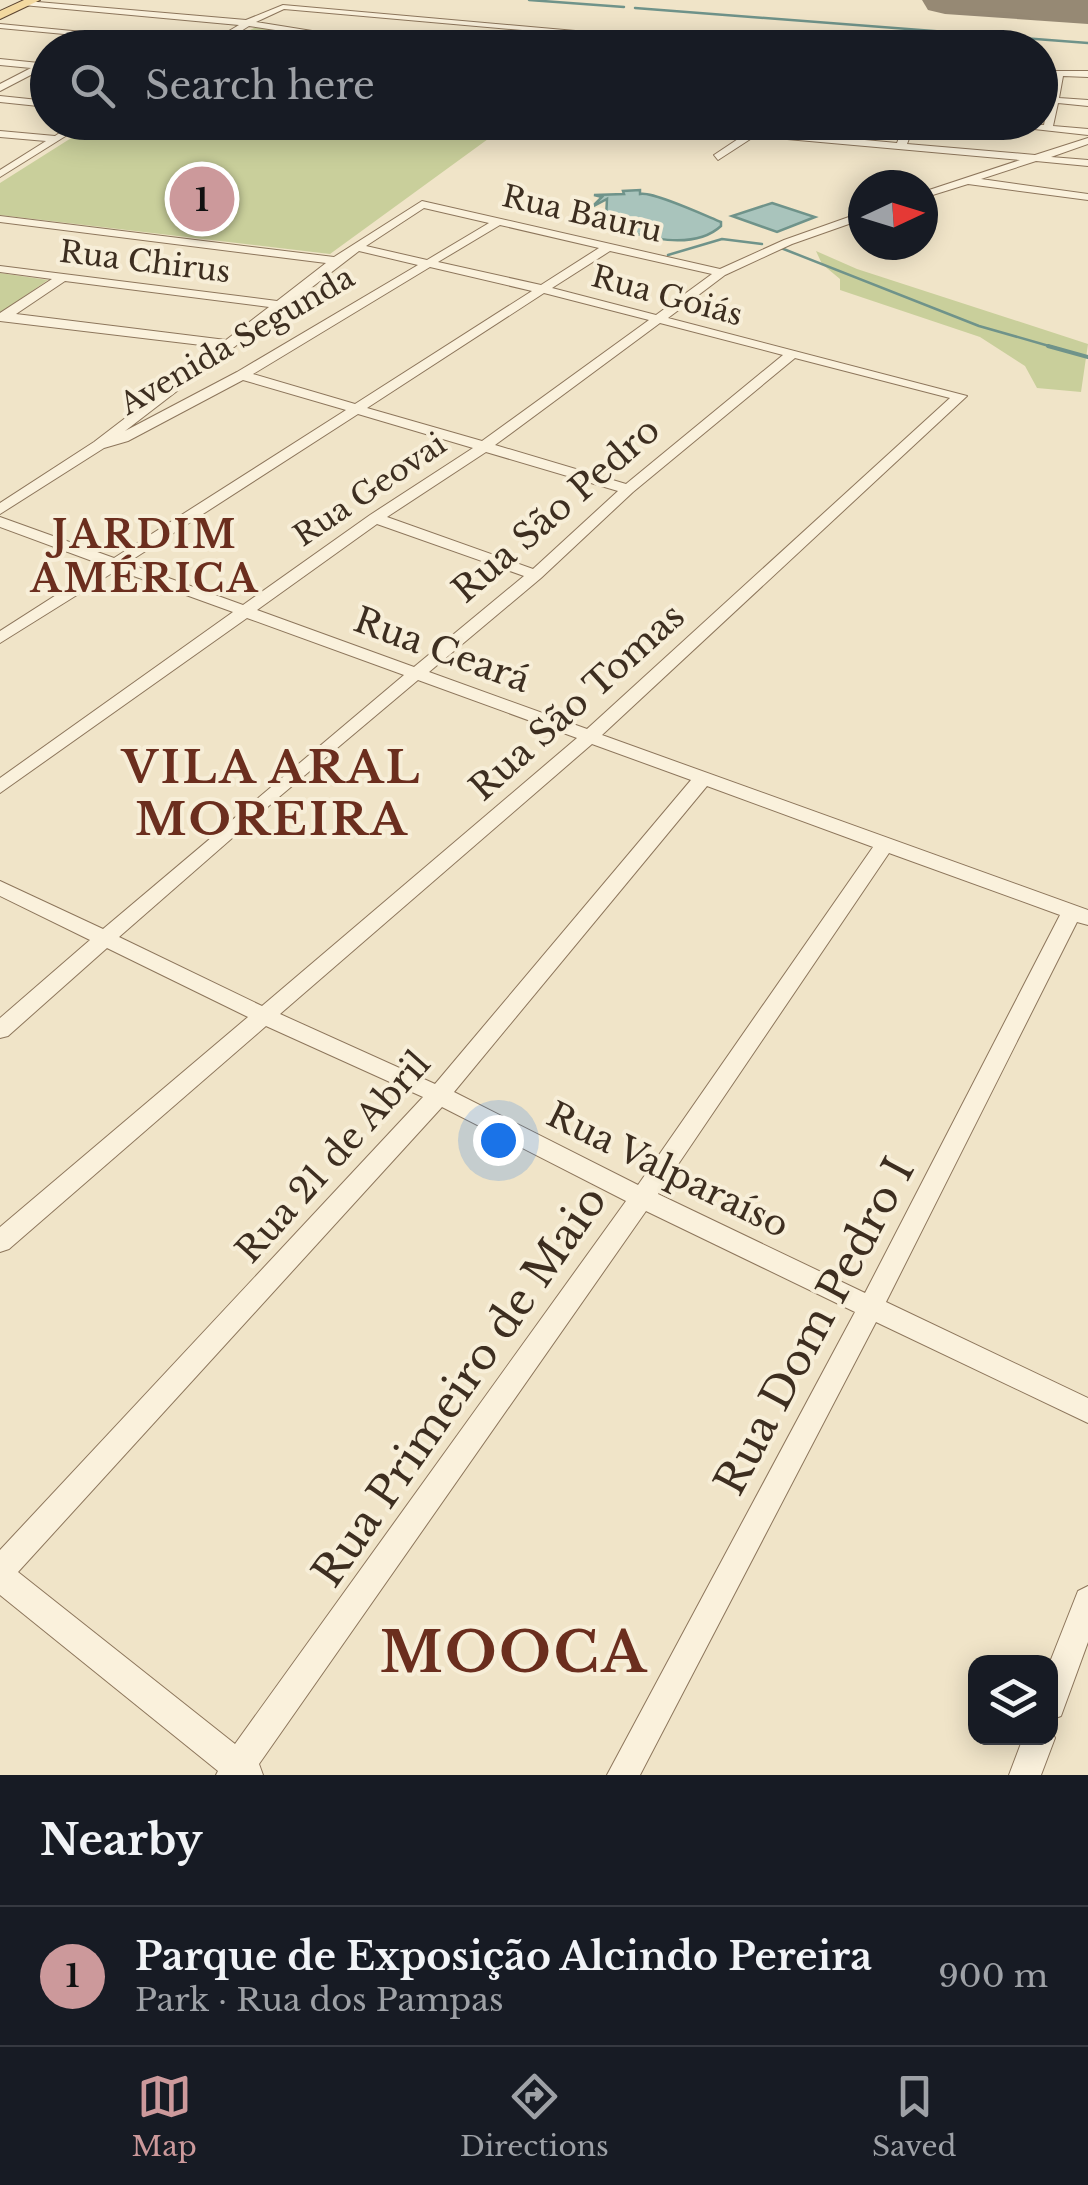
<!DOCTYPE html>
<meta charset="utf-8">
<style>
body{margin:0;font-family:"Libre Baskerville",serif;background:#20242c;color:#f1f3f6}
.controls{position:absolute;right:30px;bottom:30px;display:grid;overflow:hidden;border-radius:20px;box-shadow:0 5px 25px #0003}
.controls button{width:90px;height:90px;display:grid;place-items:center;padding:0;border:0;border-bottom:2px solid #363941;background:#171b24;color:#f1f3f6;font:50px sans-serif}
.compass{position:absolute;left:848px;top:170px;width:90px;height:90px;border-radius:50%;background:#171b24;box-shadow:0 5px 25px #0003;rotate:86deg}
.you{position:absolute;left:498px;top:1140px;width:35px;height:35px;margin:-25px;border:8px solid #fff;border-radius:50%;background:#1a73e8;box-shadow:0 0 0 15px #1a73e833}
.badge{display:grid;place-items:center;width:65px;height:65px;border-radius:50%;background:#cc999b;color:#111;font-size:32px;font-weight:700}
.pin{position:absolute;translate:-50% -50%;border:5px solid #fff;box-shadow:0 2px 10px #0006}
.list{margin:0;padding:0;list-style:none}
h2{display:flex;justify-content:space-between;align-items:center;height:130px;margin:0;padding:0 40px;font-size:42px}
h2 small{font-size:32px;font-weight:400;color:#9ea1a6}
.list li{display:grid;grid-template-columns:65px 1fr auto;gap:30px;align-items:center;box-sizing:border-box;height:140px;padding:0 40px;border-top:2px solid #363941}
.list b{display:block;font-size:38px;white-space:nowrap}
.list p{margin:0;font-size:32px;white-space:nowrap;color:#9ea1a6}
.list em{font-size:32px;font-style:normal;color:#9ea1a6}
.icon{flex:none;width:55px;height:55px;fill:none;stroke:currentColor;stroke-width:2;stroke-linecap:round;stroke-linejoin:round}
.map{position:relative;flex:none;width:1088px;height:1775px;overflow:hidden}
.search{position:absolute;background:#171b24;box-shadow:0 5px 25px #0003;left:30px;right:30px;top:30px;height:110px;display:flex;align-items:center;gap:25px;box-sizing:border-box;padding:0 35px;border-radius:55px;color:#9ea1a6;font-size:38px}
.sheet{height:270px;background:#171b24}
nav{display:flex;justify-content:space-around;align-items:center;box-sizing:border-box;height:140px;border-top:2px solid #363941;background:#171b24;font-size:28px;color:#9ea1a6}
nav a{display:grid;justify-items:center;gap:5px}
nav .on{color:#cc999b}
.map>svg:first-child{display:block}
</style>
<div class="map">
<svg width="1088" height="1775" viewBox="0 0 1088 1775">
<rect width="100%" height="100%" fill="#f0e4c8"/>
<path fill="#c9cf9b" d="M258 26 403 48H215Z
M95 123V122L510 123 330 254 0 215V183Z
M816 251 857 269 1088 344 1081 392 1037 388 1025 366 980 337 840 290V279L822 264Z
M0 273 48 280 0 313Z"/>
<path fill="#a9c4bc" stroke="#6f938a" stroke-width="2.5" d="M640 190V194C652 191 704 215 721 222V226C695 250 641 240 612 223L606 218 607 199 592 207 602 197 594 195 624 194 623 191Z
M772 203 815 217 777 232 732 216Z"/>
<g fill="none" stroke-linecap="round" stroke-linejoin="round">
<path stroke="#6f938a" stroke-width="2.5" d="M529 0 624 7
M635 8 1088 43
M781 248 979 326 1056 348
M668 255 722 239 762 244"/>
<path stroke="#6f938a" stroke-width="4" d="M1048 346 1088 357"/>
<path fill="#968974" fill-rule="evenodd" d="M965 0H1000L998 4 966 6Z"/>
<path fill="#968974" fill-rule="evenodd" d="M922 0H1088V24L945 14 928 10Z"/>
<g stroke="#8d765c" stroke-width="2">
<path id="minor" d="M26 1 246 20 283 5 767 48H727L284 9 256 22 418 48H393L249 26 214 48 0 28V24L207 44 239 25 23 5Z
M0 59 39 63 48 59V66L0 91V84L31 68 0 65Z
M1056 71H1088V77L1063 76 1059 98 1088 100V106L1058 103 1053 126 1088 129V135L971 122 1044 125 1048 102 1040 101V97H1050Z
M0 96 48 101V107L0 102Z
M76 122H88L0 177V170L46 141 0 137V131L55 136Z
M905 122H915L907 144 1035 155 1088 138V144L1051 157 1088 160V166L1036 161 981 179 1088 194V200L968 184 923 198V192L1020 160 755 136 718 160 714 155 744 135 685 127 690 124 897 143Z
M422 201 720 269 784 240 863 212V219L792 244 725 275 668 318 967 396 602 735 1088 910V925L1077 922 886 1302 1088 1398V1423L876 1322 640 1775H607L855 1312 646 1211 259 1764 263 1775H216L218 1771 0 1595V1550L423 1097 266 1026 9 1249 0 1252V1227L248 1017 107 948 8 1036 0 1038V1018L90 940 0 896V881L103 929 404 675 247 618 0 793V778L233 612 117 570 0 643V631L103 565 0 527V517L114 558 346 410 243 380 128 441 104 448 0 514V503L94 442 218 347 0 321V313L52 279 0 272V266L277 301 326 263 0 222V216L334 257ZM424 208 489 223 427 260 366 246ZM500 225 599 248 541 285 438 262ZM359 251 418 265 237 372 125 431ZM610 251 712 274 656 315 552 288ZM430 267 532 291 355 404 253 374ZM65 281 269 307 226 340 16 314ZM544 293 649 320 482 441 367 408ZM660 323 783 355 626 484 495 445ZM795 358 950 398 587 729 429 672 541 578 633 492ZM358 414 473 448 370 515 243 605 127 563ZM486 452 618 491 533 569 387 517ZM377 524 524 576 414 667 257 610ZM418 680 577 738 262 1006 119 937 279 797ZM592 744 691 780 435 1084 280 1014ZM707 786 873 847 638 1185 454 1092ZM889 853 1060 915 865 1293 658 1194ZM442 1107 626 1201 235 1744 18 1572Z
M1088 1586V1642L1061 1716 1050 1720V1662L1078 1591Z
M1050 1728 1055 1738 1041 1775H1009L1023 1738H1050Z"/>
</g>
<g stroke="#5b4430" stroke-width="2">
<path id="primary" d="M24 0H40L0 19V11Z"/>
</g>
<use href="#minor" fill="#faf1dc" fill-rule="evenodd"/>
<use href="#primary" fill="#f3d9a0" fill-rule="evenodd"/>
</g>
<g text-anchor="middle" stroke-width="8" stroke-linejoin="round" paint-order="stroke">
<g font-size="30" fill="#3d2e20" stroke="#f7eed8">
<text transform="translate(582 214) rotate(13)" y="10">Rua Bauru</text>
<text transform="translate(145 262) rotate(7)" y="10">Rua Chirus</text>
<text transform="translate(667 296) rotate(15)" y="10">Rua Goiás</text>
<text transform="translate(237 341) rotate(-30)" y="10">Avenida Segunda</text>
<text transform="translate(370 490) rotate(-34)" y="10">Rua Geovai</text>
</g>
<g font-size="35" fill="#3d2e20" stroke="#f7eed8">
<text transform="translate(556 510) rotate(-41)" y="12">Rua São Pedro</text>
<text transform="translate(442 650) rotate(20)" y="12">Rua Ceará</text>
<text transform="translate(577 702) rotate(-42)" y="12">Rua São Tomas</text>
<text transform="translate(333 1157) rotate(-48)" y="12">Rua 21 de Abril</text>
<text transform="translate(668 1170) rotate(26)" y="12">Rua Valparaíso</text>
</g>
<g font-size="38" font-weight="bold" letter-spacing="2.5" fill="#6b2e1e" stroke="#f7eed8">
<text x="145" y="548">JARDIM<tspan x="145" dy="44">AMÉRICA</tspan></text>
</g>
<g font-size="42" fill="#3d2e20" stroke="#f7eed8">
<text transform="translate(814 1326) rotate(-62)" y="15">Rua Dom Pedro I</text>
<text transform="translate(459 1386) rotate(-55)" y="15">Rua Primeiro de Maio</text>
</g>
<g font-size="45" font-weight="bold" letter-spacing="2.5" fill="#6b2e1e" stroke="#f7eed8">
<text x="272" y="783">VILA ARAL<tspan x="272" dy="52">MOREIRA</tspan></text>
</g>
<g font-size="55" font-weight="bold" letter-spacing="2.5" fill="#6b2e1e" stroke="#f7eed8">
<text x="514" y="1672">MOOCA</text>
</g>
</g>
</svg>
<div class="controls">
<button><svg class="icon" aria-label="layers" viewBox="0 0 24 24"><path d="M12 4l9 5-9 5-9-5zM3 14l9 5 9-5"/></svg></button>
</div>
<svg class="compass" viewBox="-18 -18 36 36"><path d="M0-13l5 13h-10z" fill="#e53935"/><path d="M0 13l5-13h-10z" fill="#9ea1a6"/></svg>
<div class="you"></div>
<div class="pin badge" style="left:202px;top:199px">1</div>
<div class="search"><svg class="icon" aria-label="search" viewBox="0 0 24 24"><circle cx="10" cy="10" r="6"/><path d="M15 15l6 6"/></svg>Search here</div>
</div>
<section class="sheet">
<h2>Nearby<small></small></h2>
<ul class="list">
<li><span class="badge">1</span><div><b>Parque de Exposição Alcindo Pereira</b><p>Park · Rua dos Pampas</p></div><em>900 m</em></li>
</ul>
</section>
<nav>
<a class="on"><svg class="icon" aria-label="map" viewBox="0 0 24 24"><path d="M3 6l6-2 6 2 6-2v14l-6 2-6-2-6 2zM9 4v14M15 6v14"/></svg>Map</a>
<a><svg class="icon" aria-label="directions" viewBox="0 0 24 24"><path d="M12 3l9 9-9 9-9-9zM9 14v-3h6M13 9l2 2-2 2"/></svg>Directions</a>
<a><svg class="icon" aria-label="saved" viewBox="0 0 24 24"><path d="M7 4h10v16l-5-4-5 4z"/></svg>Saved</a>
</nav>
